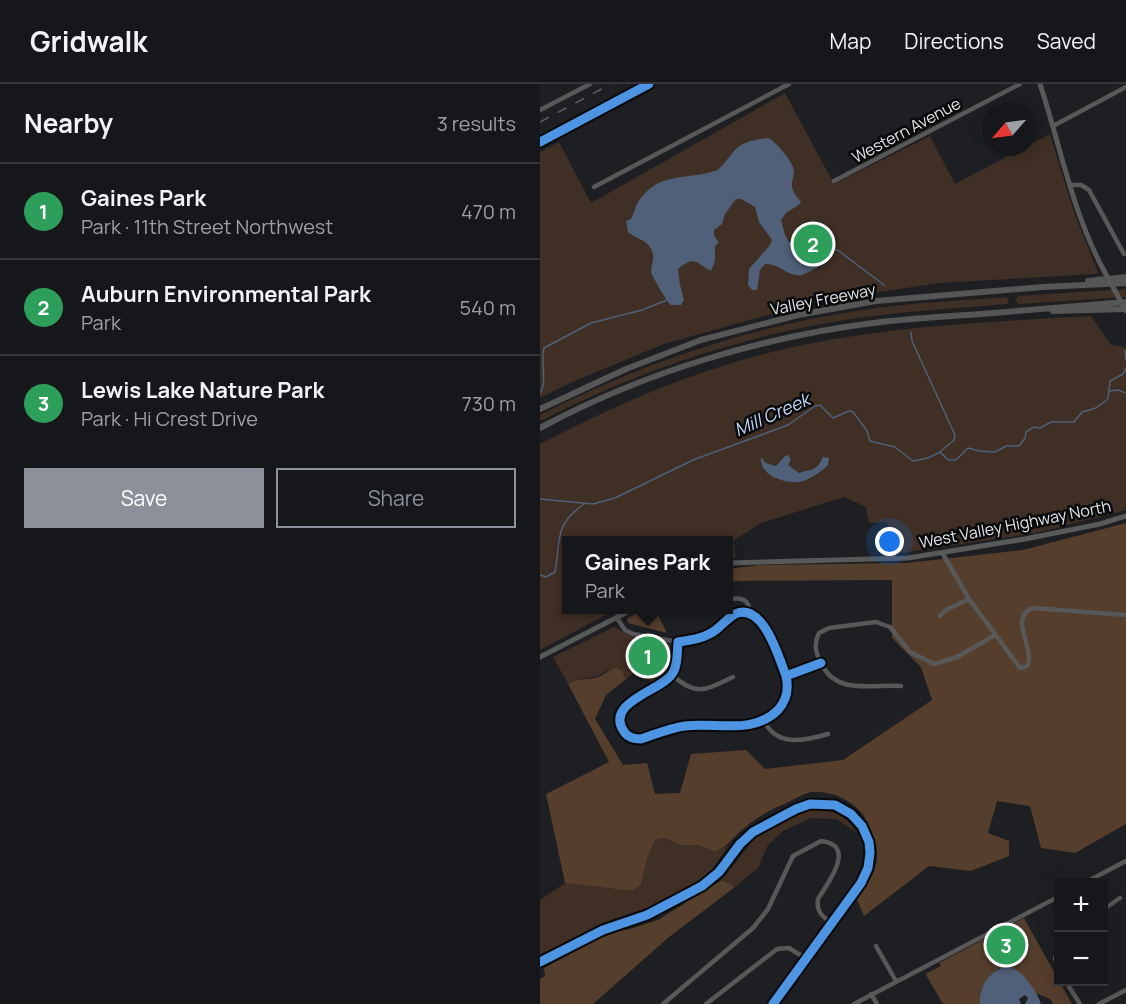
<!DOCTYPE html>
<meta charset="utf-8">
<style>
body{margin:0;font-family:Manrope,sans-serif;background:#232427;color:#f1f3f6}
.controls{position:absolute;right:18px;bottom:18px;display:grid;overflow:hidden;border-radius:0px;box-shadow:0 3px 15px #0003}
.controls button{width:54px;height:54px;display:grid;place-items:center;padding:0;border:0;border-bottom:2px solid #353639;background:#16171a;color:#f1f3f6;font:30px sans-serif}
.compass{position:absolute;left:442px;top:18px;width:54px;height:54px;border-radius:50%;background:#16171a;box-shadow:0 3px 15px #0003;rotate:242deg}
.you{position:absolute;left:350px;top:458px;width:21px;height:21px;margin:-15px;border:4px solid #fff;border-radius:50%;background:#1a73e8;box-shadow:0 0 0 9px #1a73e833}
.badge{display:grid;place-items:center;width:39px;height:39px;border-radius:50%;background:#8c9099;color:#fff;font-size:20px;font-weight:700}
.pin{position:absolute;translate:-50% -50%;border:3px solid #fff;box-shadow:0 2px 6px #0006}
.popup{position:absolute;left:22px;top:452px;width:171px;height:78px;box-sizing:border-box;display:grid;place-content:center;border-radius:0px;background:#16171a;filter:drop-shadow(0 2px 4px #0005);font-size:20px;white-space:nowrap;color:#9e9fa2}
.popup b{font-size:22px;color:#f1f3f6}
.popup::after{content:'';position:absolute;left:50%;top:100%;margin-left:-12px;border:12px solid transparent;border-top-color:#16171a}
.list{margin:0;padding:0;list-style:none}
h2{display:flex;justify-content:space-between;align-items:center;height:78px;margin:0;padding:0 24px;font-size:26px}
h2 small{font-size:20px;font-weight:400;color:#9e9fa2}
.list li{display:grid;grid-template-columns:39px 1fr auto;gap:18px;align-items:center;box-sizing:border-box;height:96px;padding:0 24px;border-top:2px solid #353639}
.list b{display:block;font-size:22px;white-space:nowrap}
.list p{margin:0;font-size:20px;white-space:nowrap;color:#9e9fa2}
.list em{font-size:20px;font-style:normal;color:#9e9fa2}
.actions{display:flex;gap:12px;padding:18px 24px}
.actions a{flex:1;padding:14px 0;border:2px solid #8c9099;border-radius:0px;text-align:center;font-size:21px;color:#8c9099}
.actions .main{background:#8c9099;color:#fff}
.map{position:relative;flex:none;width:586px;height:920px;overflow:hidden}
header{display:flex;align-items:center;gap:36px;box-sizing:border-box;height:84px;padding:0 30px;background:#16171a;border-bottom:2px solid #353639}
header strong{font-size:28px}
nav{display:flex;gap:33px;margin-inline-start:auto;font-size:21px}
main{display:flex}
aside{flex:1;background:#16171a}
.map>svg:first-child{display:block}
</style>
<header>
<strong>Gridwalk</strong>
<nav><a>Map</a><a>Directions</a><a>Saved</a></nav>
</header>
<main>
<aside>
<h2>Nearby<small>3 results</small></h2>
<ul class="list">
<li><span class="badge" style="background:#2e9e5b">1</span><div><b>Gaines Park</b><p>Park · 11th Street Northwest</p></div><em>470 m</em></li>
<li><span class="badge" style="background:#2e9e5b">2</span><div><b>Auburn Environmental Park</b><p>Park</p></div><em>540 m</em></li>
<li><span class="badge" style="background:#2e9e5b">3</span><div><b>Lewis Lake Nature Park</b><p>Park · Hi Crest Drive</p></div><em>730 m</em></li>
</ul>
<div class="actions"><a class="main">Save</a><a>Share</a></div>
</aside>
<div class="map">
<svg width="586" height="920" viewBox="0 0 586 920">
<rect width="100%" height="100%" fill="#1d1f22"/>
<path fill="#3f2f24" fill-rule="evenodd" d="M245 9 294 100 390 52 415 100 510 50 535 131 558 188 556 190 400 199 278 217 124 260 30 299 0 314V68L19 58 51 119Z
M586 205V213L479 220 475 217 478 212Z
M466 213 469 216 467 220C417 224 368 227 318 234 207 250 100 286 0 337V331C99 280 205 244 316 227 366 219 416 217 466 213Z
M551 232 571 261 584 263 586 266V426L496 449 353 470 347 438 329 439 326 423 304 413 221 439 193 457 196 473 189 474V456H27V526H75L0 566V360C62 328 125 299 192 279 308 243 431 239 551 232ZM245 372 248 381 259 389C273 384 275 389 283 374L281 388 238 395 225 387 222 374 226 379 236 382Z
M74 543 93 553 130 560C135 567 132 578 129 585L111 599 99 585 86 595 85 591 68 586C53 597 40 592 28 600L13 573Z
M271 725C292 725 305 730 316 748L296 735 271 734 243 747 228 761 218 784 195 803 182 796 214 755 257 730Z
M125 754 140 761H159L175 768 189 761 170 788 157 798 113 822 63 839 0 871V816L25 799 92 807 101 801 107 775 115 756Z"/>
<path fill="#563e2d" d="M586 439V740L535 769 501 764 490 722 457 717 448 749 469 757V772L431 787 389 782 324 832 317 816C334 791 345 774 330 744 327 739 325 732 321 728 310 715 289 706 271 708 262 710 251 717 242 721 228 727 214 735 203 745 191 755 191 760 175 768L159 761H140L125 754 115 756 107 775 101 801 92 807 25 799 6 710 69 678 28 600C37 594 48 596 58 593 66 590 69 585 77 584L82 587 86 595 66 611 55 635 83 681 107 679 115 710 140 709 151 670 206 666 225 685 303 676 392 616 381 583 352 554V496L189 497V485L220 481 367 479 483 466Z
M102 526H119L116 528 127 549 88 539 87 535Z
M182 796 195 803 129 853 53 920H0V895L5 892 4 884 71 848 90 845 118 836Z
M484 834 532 920H513L510 915 496 909 487 896 460 884C446 894 439 902 440 920H403L386 891 387 889 401 882 399 879Z"/>
<path fill="#4f6078" d="M228 54C235 56 254 79 254 87 254 94 250 98 253 106 254 110 258 114 261 118L260 120 246 129 241 136 245 151 249 158H252C258 156 263 152 270 151 282 148 299 156 293 171 290 177 267 190 261 191 248 193 239 179 225 180L220 186 217 206H212L208 201 209 185 230 161 232 156 219 138 215 123 201 115H196L185 130 182 140 174 146V152L179 158 175 162V177L171 187C155 179 156 171 138 185L140 201 144 216 141 221H131C127 218 112 192 111 188 111 180 116 173 111 165 106 155 96 155 88 148L86 137 91 135C94 130 95 123 98 118 119 86 147 97 178 86 199 64 194 58 228 54Z
M248 371 251 376 248 381 259 389C273 384 275 389 283 373L289 374 288 381C281 388 268 397 258 398 243 399 219 391 221 373L226 379 236 382 245 372Z
M468 882C483 887 496 905 501 920H485L488 914 485 911 479 915 481 920H440C439 901 449 887 468 882Z"/>
<g fill="none" stroke-linecap="round" stroke-linejoin="round">
<path stroke="#4f6078" stroke-width="1.5" d="M0 53 100 0
M294 165 299 167 344 201
M371 248 372 257 415 351 414 356 401 367
M585 266 586 276
M570 307 578 306 586 309
M0 309C8 297 0 278 4 264L51 239 102 226 127 216
M0 415 53 420 75 414 153 376 248 341 275 322 280 321 293 334 309 327 313 328 327 347 330 357 355 363 373 377 388 374 400 368 408 376H416L428 364 439 367 455 368 466 362H479L485 354 486 348 494 343 500 344 511 338H534L542 328 556 324 568 315 570 297 583 290 586 284
M0 491 6 493 15 488C21 456 13 442 44 420"/>
<path stroke="#585858" stroke-width="4.5" d="M0 26 50 0
M513 42 586 3
M294 97 480 0
M530 101H541L549 106 584 170
M54 103 249 0
M403 470 429 515 480 584 487 582C496 564 467 533 493 524L586 531
M189 515C202 513 209 515 210 529
M400 532 406 526 429 515
M77 534 85 546 93 550 138 558
M132 591C157 613 165 606 193 593
M246 592C239 574 223 517 195 530 188 534 183 540 177 545 166 554 152 556 138 558 137 568 138 582 132 590 121 607 62 619 85 649 89 654 95 655 101 655 116 650 130 644 145 642 177 638 213 651 238 626 247 616 249 605 246 592L281 579
M361 602C330 600 295 612 280 577 275 567 274 559 279 549L289 544 336 538 350 543 370 568 394 580 417 573 455 551
M224 637C237 663 264 657 288 650
M546 798 586 777
M564 825 580 814
M336 862 356 897
M518 866 515 874 518 883
M0 878 63 846 107 831 162 802 179 788 200 760 213 748 256 725 270 720 295 721 311 730 322 742 329 758 330 769 328 784 321 799 233 920
M526 898 540 920
M331 910 337 920
M123 920 213 844 228 825 253 772 281 757C318 761 287 800 278 815 276 827 282 832 291 839
M166 920 237 865 249 864 265 874
M314 920 518 813
M559 920 586 906"/>
<path stroke="#585959" stroke-width="5" d="M500 0C520 61 532 126 562 183
M189 479 368 474 485 455 560 440 586 432
M0 573 91 526"/>
<path stroke="#565657" stroke-width="6" d="M548 197 586 193
M513 227 586 225
M0 325 86 285 161 256 258 231 336 217 503 203 586 199
M0 344C104 288 224 252 341 238 374 234 408 232 441 230 489 226 538 222 586 218"/>
<path stroke="#5e5f60" stroke-width="1.5" stroke-dasharray="10 10" stroke-linecap="butt" d="M0 38 71 0"/>
<path stroke="#585959" stroke-width="5" d="M562 183 586 227"/>
<g stroke="#08090b" stroke-width="13">
<path id="cycleway" d="M0 58 109 0
M246 592C239 574 223 517 195 530 188 534 183 540 177 545 166 554 152 556 138 558 137 568 138 582 132 590 121 607 62 619 85 649 89 654 95 655 101 655 116 650 130 644 145 642 177 638 213 651 238 626 247 616 249 605 246 592L281 579
M0 878 63 846 107 831 162 802 179 788 200 760 213 748 256 725 270 720 295 721 311 730 322 742 329 758 330 769 328 784 321 799 233 920"/>
</g>
<use href="#cycleway" stroke="#4d94e3" stroke-width="9"/>
</g>
<g text-anchor="middle" stroke-width="5" stroke-linejoin="round" paint-order="stroke">
<g font-size="16" fill="#e1e3e6" stroke="#08090b">
<text transform="translate(366 46) rotate(-28)" y="6">Western Avenue</text>
<text transform="translate(283 215) rotate(-11)" y="6">Valley Freeway</text>
<text transform="translate(475 440) rotate(-11)" y="6">West Valley Highway North</text>
</g>
<g font-size="18" font-style="italic" fill="#c3d7f6" stroke="#08090b">
<text transform="translate(232 331) rotate(-24)" y="6">Mill Creek</text>
</g>
</g>
</svg>
<div class="controls">
<button>+</button>
<button>−</button>
</div>
<svg class="compass" viewBox="-18 -18 36 36"><path d="M0-13l5 13h-10z" fill="#e53935"/><path d="M0 13l5-13h-10z" fill="#9e9fa2"/></svg>
<div class="you"></div>
<div class="pin badge" style="left:108px;top:572px;background:#2e9e5b">1</div>
<div class="popup"><b>Gaines Park</b>Park</div>
<div class="pin badge" style="left:273px;top:160px;background:#2e9e5b">2</div>
<div class="pin badge" style="left:466px;top:861px;background:#2e9e5b">3</div>
</div>
</main>
